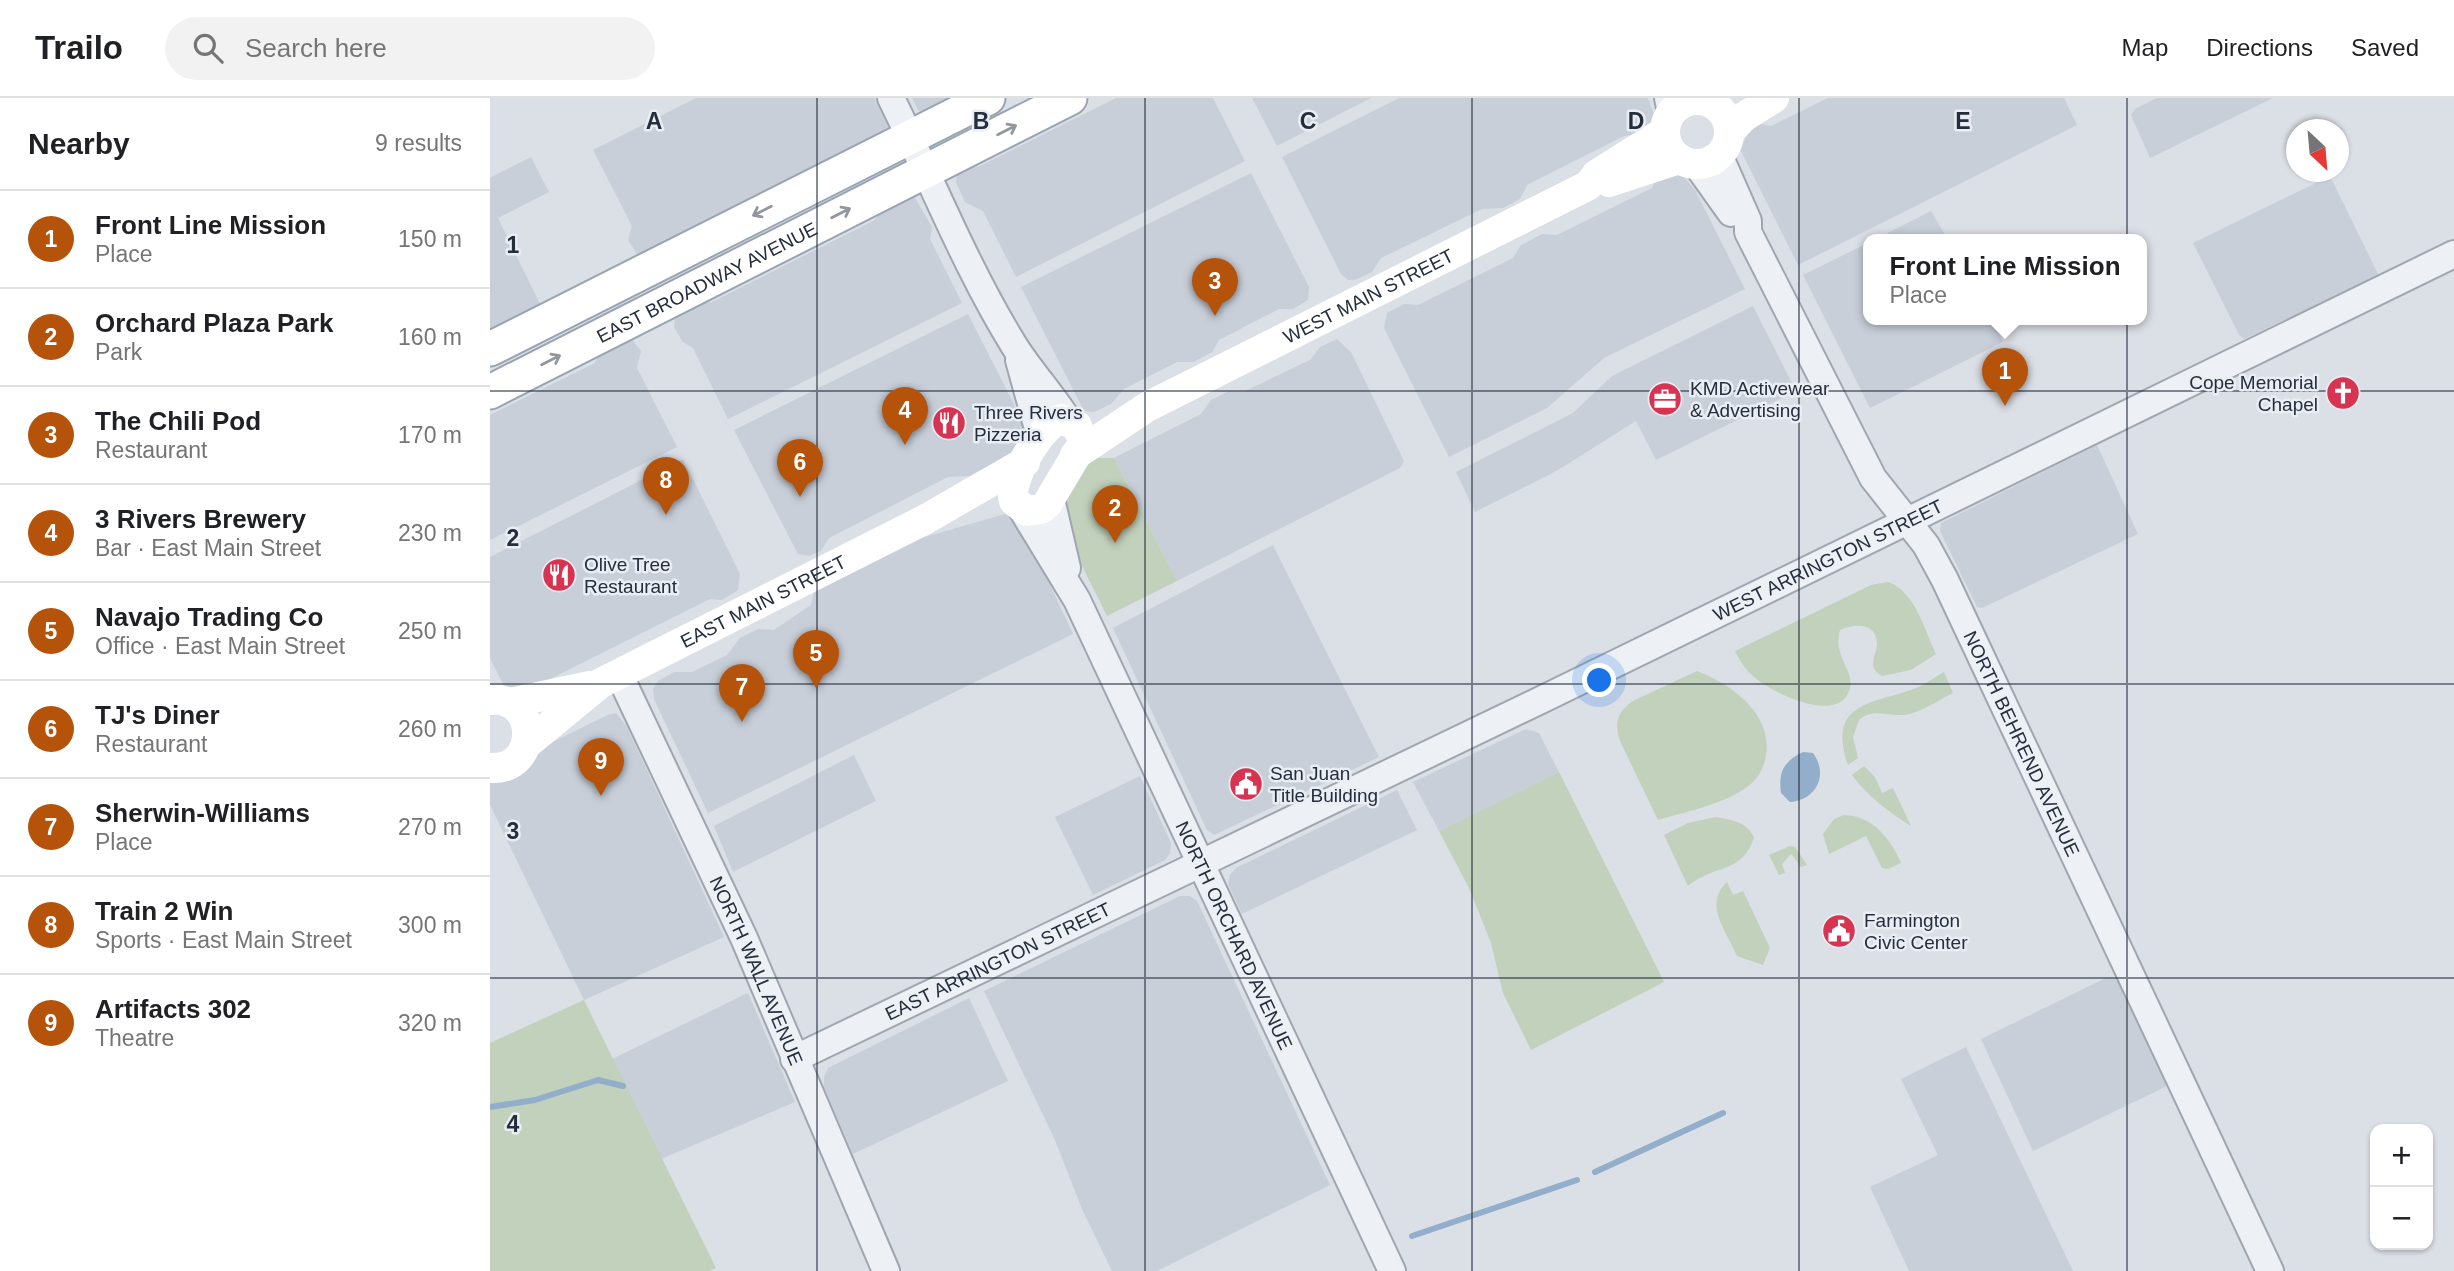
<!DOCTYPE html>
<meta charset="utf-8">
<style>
body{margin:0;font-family:Arial,sans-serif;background:#f2f2f2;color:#202124}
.controls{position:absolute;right:21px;bottom:21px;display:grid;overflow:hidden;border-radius:14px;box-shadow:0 2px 5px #0004}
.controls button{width:63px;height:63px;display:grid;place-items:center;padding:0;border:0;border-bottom:2px solid #e0e0e0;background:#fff;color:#202124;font:35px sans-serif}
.compass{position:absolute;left:1796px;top:21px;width:63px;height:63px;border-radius:50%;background:#fff;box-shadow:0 2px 5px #0004;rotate:154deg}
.you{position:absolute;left:1110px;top:583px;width:24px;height:24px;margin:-18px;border:5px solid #fff;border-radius:50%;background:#1a73e8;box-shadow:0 0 0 10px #1a73e833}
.badge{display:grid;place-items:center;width:46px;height:46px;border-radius:50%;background:#b45309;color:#fff;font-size:23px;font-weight:700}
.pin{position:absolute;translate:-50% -58px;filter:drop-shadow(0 2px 4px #0008)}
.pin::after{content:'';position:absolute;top:37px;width:24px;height:21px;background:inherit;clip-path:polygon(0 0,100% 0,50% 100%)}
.popup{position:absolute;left:1373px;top:136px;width:284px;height:91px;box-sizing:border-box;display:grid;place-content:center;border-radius:14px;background:#fff;filter:drop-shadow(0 2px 5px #0005);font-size:23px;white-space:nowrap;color:#757577}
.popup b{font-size:26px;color:#202124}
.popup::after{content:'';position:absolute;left:50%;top:100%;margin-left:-14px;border:14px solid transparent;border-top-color:#fff}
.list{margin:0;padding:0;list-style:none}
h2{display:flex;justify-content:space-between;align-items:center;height:91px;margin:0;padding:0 28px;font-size:30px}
h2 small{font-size:23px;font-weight:400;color:#757577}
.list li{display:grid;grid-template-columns:46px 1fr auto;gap:21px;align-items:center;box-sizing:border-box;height:98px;padding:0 28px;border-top:2px solid #e0e0e0}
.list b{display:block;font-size:26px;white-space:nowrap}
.list p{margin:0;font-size:23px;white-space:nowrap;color:#757577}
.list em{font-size:23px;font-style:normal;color:#757577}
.icon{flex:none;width:38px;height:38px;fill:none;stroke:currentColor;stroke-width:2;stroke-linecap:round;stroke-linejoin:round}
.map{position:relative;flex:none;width:1964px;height:1173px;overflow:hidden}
header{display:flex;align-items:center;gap:42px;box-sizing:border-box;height:98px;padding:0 35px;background:#fff;border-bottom:2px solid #e0e0e0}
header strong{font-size:33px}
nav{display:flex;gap:38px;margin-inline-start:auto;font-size:24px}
.search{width:490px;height:63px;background:#f2f2f2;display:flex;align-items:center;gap:18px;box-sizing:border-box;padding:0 24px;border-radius:38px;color:#757577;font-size:26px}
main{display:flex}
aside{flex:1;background:#fff}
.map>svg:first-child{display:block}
</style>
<header>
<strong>Trailo</strong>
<div class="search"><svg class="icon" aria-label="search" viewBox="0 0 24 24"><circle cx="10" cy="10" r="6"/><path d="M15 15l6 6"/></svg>Search here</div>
<nav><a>Map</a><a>Directions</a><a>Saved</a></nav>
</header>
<main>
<aside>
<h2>Nearby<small>9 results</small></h2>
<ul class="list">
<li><span class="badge">1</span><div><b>Front Line Mission</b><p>Place</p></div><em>150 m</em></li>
<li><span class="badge">2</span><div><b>Orchard Plaza Park</b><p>Park</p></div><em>160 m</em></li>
<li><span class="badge">3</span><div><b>The Chili Pod</b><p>Restaurant</p></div><em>170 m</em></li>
<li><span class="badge">4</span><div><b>3 Rivers Brewery</b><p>Bar · East Main Street</p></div><em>230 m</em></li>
<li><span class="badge">5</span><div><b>Navajo Trading Co</b><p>Office · East Main Street</p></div><em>250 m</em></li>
<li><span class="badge">6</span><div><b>TJ's Diner</b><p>Restaurant</p></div><em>260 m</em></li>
<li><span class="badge">7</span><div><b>Sherwin-Williams</b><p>Place</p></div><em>270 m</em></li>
<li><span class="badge">8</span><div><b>Train 2 Win</b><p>Sports · East Main Street</p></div><em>300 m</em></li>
<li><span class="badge">9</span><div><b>Artifacts 302</b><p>Theatre</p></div><em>320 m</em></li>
</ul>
</aside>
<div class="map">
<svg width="1964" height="1173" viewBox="0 0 1964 1173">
<rect width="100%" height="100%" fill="#dbdfe6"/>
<path fill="#c8cfd9" d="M206 0H384L398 29 397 35 149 159 138 142 142 128 103 52Z
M422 0H464L435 16 428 12Z
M626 0H723L755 63 526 179 493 113 475 104 466 84 467 74 481 67 488 69Z
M762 0H881L787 48Z
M909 0H1158L1164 16 1162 26 1144 37 1134 38 1037 87 1030 101 1013 110 992 111 891 160 882 174 865 182H858L851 176 792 59Z
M1338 0H1574L1587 27 1308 167 1250 51 1260 32 1271 26 1281 28Z
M1667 0H1783L1660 60 1641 17 1645 11Z
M41 59 59 94 8 120 50 206 0 231V80Z
M761 75 819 189 818 202 803 211H789L729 242 722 254 704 264H687L634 291 621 306 604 314 594 313 531 189Z
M1185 76 1194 79 1205 92 1255 191 1114 260 1057 310 959 359 894 230 897 215 914 206 928 207 1023 160 1031 147 1052 136 1067 137 1162 90 1166 81Z
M1840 78 1889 178 1754 241 1749 237 1703 145Z
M424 98 442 129 440 141 472 205 238 321 203 250 193 244 184 229 185 219 213 205 222 204 385 122 391 112Z
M1441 113 1458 142H1384Z
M1378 145V222H1502L1513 244 1380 310 1313 177Z
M1263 208 1306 293 1166 362 1146 323 1068 372 985 414 966 374 1083 315 1122 278Z
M478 216 537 332 532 351 480 378 458 379 339 440 331 453 319 458 308 456 244 332Z
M140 239 151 253 147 270 187 349 0 442V317L105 265 109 254Z
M847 241 861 254 914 363 910 370 687 483 624 360 711 316 721 302 739 293 753 294 820 262 830 249Z
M1607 347 1648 436 1492 510 1487 509 1450 433 1451 425Z
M193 361 250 476 248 492 232 502 220 501 34 594 15 590 0 560V459Z
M515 416 532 427 583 536 218 715 164 601 163 591 168 583 184 574H202L237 557 250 540 268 531 284 532 321 507 324 494 341 482 428 441Z
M783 447 889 659 724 737 717 732 623 530Z
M126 615 137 629 234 839 94 902 0 707V680L44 653 118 617Z
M1036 631 1049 635 1069 674 949 733 923 684Z
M364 657 386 703 243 774 224 728Z
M650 678 681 745 680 755 675 762 603 797 565 719Z
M907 692 927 732 752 816 738 786 740 777 746 770Z
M690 798H700L707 803 840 1087 667 1173H622L592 1111 565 1042 494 893Z
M1616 880 1627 881 1631 886 1679 987 1543 1053 1491 941Z
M258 895 305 1004 171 1061 122 961Z
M479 900 518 983 363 1056 334 989V979L338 970Z
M1476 949 1583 1173H1419L1380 1089 1448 1057 1411 981Z"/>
<path fill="#c1d1bb" d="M607 360H624L687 483 617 518C603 488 568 428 571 397 573 379 593 368 607 360Z
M1398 484C1425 493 1434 531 1446 556L1421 572 1392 578C1389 576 1385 573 1384 570 1381 563 1386 555 1387 548 1388 524 1365 525 1350 532 1342 560 1367 573 1359 593 1347 627 1281 594 1264 579 1255 571 1250 563 1245 553L1381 487Z
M1207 573C1243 587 1286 618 1275 662 1273 670 1268 680 1262 685 1238 706 1197 713 1168 722L1130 643C1124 625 1127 614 1143 603Z
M1454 574 1463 595C1448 602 1430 616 1412 617 1395 618 1383 610 1369 622L1363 639 1368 660 1358 667C1337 606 1379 606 1421 592 1434 588 1443 580 1454 574Z
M1374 668 1385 679 1392 695 1403 690 1421 728C1399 714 1378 699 1362 677Z
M1069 674 1174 884 1041 952 1013 895 1001 845 979 790 949 733Z
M1354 717C1383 718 1400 740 1411 765L1398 771 1392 770 1376 738 1339 756 1333 736 1344 721Z
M1226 719C1243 722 1256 724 1264 739 1253 776 1224 766 1198 788L1174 737 1198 725Z
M1300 748 1305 749 1317 767 1311 769 1301 756 1292 766 1295 775 1289 777 1279 757Z
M1237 784 1243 797 1253 793 1280 850 1273 867 1247 858C1236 832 1213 807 1237 784Z
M94 902 226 1170 219 1173H0V945Z"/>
<path fill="#92aeca" d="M1313 654 1323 655C1339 677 1326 702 1300 704L1291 695C1288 674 1294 663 1313 654Z"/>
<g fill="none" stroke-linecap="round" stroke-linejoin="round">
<path stroke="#92aeca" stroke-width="6" d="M0 1009 45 1002 108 982 133 988
M1105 1074 1233 1015
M922 1138 1087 1082"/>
<g stroke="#a0a6b0" stroke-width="30">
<g id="tertiary">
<path d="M401 0C442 83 476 170 525 249 541 274 562 297 578 322"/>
<path d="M1178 0 1181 15"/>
<path d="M1205 0 1206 2"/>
<path id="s1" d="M1229 57 1258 123V134L1383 380 1436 447 1455 482 1780 1173"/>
<path d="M1206 66 1241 115"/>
<path d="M529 262 550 338"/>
<path d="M561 401 577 470"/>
<path id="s2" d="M531 410 587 502 902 1173"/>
<path id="s3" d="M129 576 254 840 396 1173"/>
<path id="s4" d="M304 961 1055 600 1964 156"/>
</g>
</g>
<g stroke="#99a4b3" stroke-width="37">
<g id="primary">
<path d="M0 251 498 0"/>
<path id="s7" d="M0 294 580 0"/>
</g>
</g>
<use href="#tertiary" stroke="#edf0f5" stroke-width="26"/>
<g stroke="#fff" stroke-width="30">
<circle cx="1207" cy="34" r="32"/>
<path d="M1239 34 1255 18 1284 0"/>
<path d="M1119 84 1189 61"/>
<path d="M571 321 587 328 592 341 591 349 557 406 551 411 537 413 524 403C517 384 551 326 571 321Z"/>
<path id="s5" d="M585 357 657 309 1099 87 1106 77 1174 34"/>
<path d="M0 602C49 597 50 673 0 670"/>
<path d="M19 605 100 588"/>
<path id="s6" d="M38 645 111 585 436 421 535 364"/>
</g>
<use href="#primary" stroke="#fff" stroke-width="33"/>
</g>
<defs><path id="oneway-shaft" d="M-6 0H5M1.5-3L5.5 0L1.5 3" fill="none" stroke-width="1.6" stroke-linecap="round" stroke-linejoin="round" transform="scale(1.75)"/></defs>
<g stroke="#92969e">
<use href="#oneway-shaft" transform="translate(517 32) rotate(-27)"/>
<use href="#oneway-shaft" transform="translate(272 113) rotate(153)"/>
<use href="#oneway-shaft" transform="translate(351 115) rotate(-27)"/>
<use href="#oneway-shaft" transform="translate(61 262) rotate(-27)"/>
</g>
<path fill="none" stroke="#242e3d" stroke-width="2" stroke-opacity="0.55" d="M327 0V1173M655 0V1173M982 0V1173M1309 0V1173M1637 0V1173M0 293H1964M0 586H1964M0 880H1964"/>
<defs>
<g id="church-disc" transform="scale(1.75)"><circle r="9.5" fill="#d63451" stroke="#eaeef4"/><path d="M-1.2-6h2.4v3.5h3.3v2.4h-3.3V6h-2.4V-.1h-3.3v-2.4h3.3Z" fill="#fff"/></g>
<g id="office-disc" transform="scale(1.75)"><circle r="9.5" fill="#d63451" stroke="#eaeef4"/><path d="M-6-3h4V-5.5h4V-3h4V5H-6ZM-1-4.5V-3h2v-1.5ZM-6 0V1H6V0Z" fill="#fff"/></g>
<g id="restaurant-disc" transform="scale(1.75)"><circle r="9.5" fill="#d63451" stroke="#eaeef4"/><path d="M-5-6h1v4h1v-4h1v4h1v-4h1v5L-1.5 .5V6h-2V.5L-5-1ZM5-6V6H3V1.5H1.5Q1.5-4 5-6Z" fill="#fff"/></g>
<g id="civic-disc" transform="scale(1.75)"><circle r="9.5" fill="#d63451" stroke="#eaeef4"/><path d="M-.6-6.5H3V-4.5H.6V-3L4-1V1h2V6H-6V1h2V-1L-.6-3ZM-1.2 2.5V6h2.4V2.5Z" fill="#fff"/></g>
</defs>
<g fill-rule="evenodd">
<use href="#church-disc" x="1853" y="295"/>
<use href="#office-disc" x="1175" y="301"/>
<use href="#restaurant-disc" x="459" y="325"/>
<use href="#restaurant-disc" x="69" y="477"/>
<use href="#civic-disc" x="756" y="686"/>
<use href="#civic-disc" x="1349" y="833"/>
</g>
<g text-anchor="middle" stroke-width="5" stroke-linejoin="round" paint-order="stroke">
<g font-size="19" fill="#242e3d" stroke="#eaeef4">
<text dy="7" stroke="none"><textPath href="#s7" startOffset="243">EAST BROADWAY AVENUE</textPath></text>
<text dy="7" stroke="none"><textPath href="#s5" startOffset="334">WEST MAIN STREET</textPath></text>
<text dy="7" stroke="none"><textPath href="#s4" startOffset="1148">WEST ARRINGTON STREET</textPath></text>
<text dy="7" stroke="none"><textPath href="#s6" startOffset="276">EAST MAIN STREET</textPath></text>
<text dy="7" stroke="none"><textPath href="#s1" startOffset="665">NORTH BEHREND AVENUE</textPath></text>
<text dy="7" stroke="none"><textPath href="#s2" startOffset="478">NORTH ORCHARD AVENUE</textPath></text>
<text dy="7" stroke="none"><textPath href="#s4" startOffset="226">EAST ARRINGTON STREET</textPath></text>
<text dy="7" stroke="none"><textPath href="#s3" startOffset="327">NORTH WALL AVENUE</textPath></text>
</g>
<g font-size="19" fill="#242e3d" stroke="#eaeef4" text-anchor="start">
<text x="1828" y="291" text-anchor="end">Cope Memorial<tspan x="1828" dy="22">Chapel</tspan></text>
<text x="1200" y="297">KMD Activewear<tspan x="1200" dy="22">&amp; Advertising</tspan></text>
<text x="484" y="321">Three Rivers<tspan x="484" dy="22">Pizzeria</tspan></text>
<text x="94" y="473">Olive Tree<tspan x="94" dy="22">Restaurant</tspan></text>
<text x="780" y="682">San Juan<tspan x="780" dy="22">Title Building</tspan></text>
<text x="1374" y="829">Farmington<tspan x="1374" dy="22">Civic Center</tspan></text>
</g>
</g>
<g font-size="23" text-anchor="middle" font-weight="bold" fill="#242e3d" stroke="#eaeef4" stroke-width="5" stroke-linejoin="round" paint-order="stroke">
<text x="164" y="31">A</text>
<text x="491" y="31">B</text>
<text x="818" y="31">C</text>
<text x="1146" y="31">D</text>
<text x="1473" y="31">E</text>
<text x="23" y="155">1</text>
<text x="23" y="448">2</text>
<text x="23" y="741">3</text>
<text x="23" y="1034">4</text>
</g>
</svg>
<div class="controls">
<button>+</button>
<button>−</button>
</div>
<svg class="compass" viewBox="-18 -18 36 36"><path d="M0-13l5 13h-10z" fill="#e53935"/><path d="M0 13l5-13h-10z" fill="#757577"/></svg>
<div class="you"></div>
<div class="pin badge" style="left:1515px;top:308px">1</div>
<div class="popup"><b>Front Line Mission</b>Place</div>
<div class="pin badge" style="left:625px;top:445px">2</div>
<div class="pin badge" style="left:725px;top:218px">3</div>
<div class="pin badge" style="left:415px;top:347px">4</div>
<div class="pin badge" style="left:326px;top:590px">5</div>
<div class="pin badge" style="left:310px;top:399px">6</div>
<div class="pin badge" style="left:252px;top:624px">7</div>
<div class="pin badge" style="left:176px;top:417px">8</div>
<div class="pin badge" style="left:111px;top:698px">9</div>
</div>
</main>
